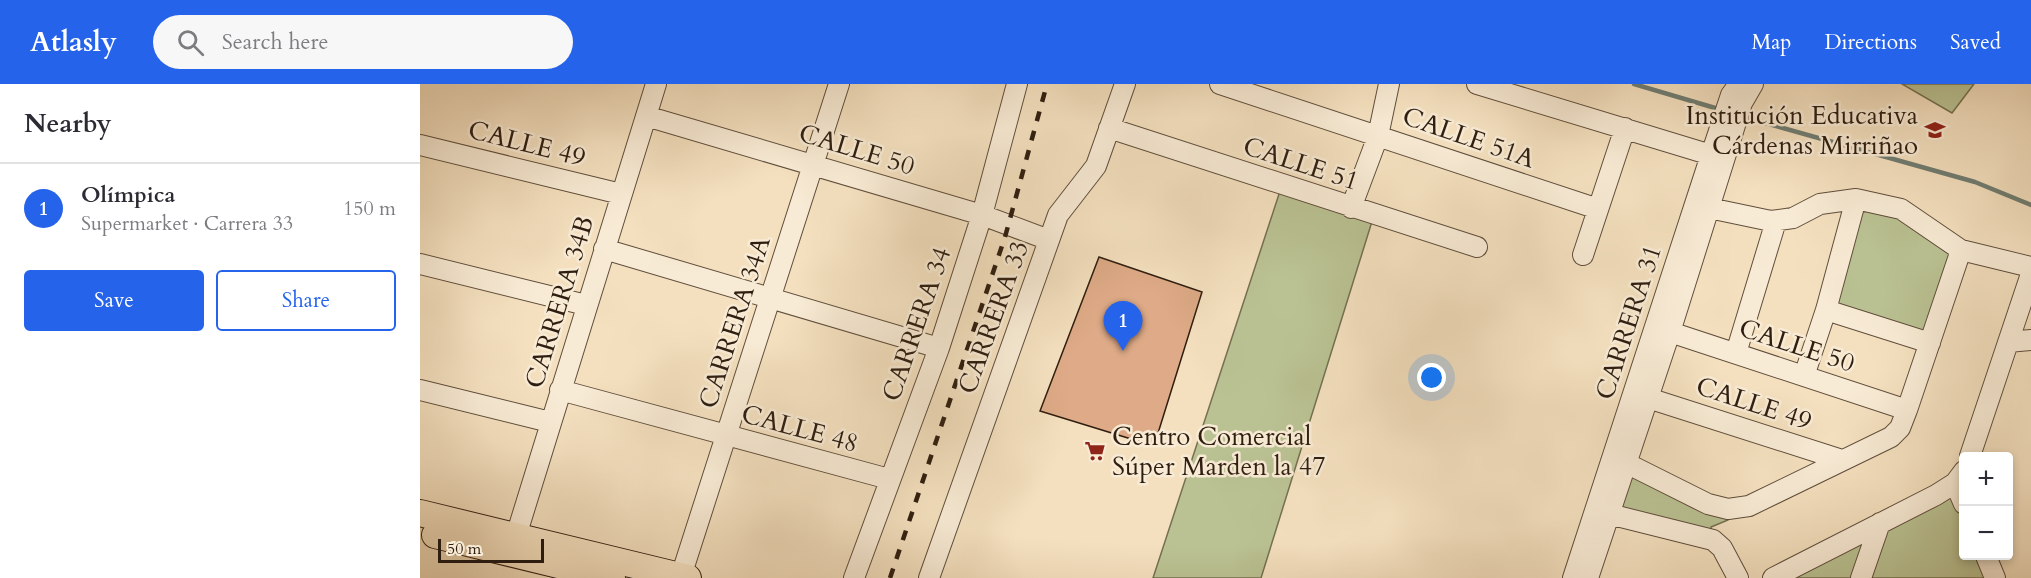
<!DOCTYPE html>
<meta charset="utf-8">
<style>
body{margin:0;font-family:Cardo,serif;background:#f7f7f7;color:#2b2b33}
.controls{position:absolute;right:18px;bottom:18px;display:grid;overflow:hidden;border-radius:6px;box-shadow:0 3px 9px #0003}
.controls button{width:54px;height:54px;display:grid;place-items:center;padding:0;border:0;border-bottom:2px solid #e1e1e2;background:#fff;color:#2b2b33;font:30px sans-serif}
.scale{position:absolute;left:18px;bottom:15px;width:106px;box-sizing:border-box;padding-left:6px;border:3px solid #2f1e10;border-top:0;font-size:16px;line-height:21px;white-space:nowrap;color:#2f1e10;-webkit-text-stroke:4px #f8ebd5;paint-order:stroke}
.you{position:absolute;left:1012px;top:294px;width:21px;height:21px;margin:-15px;border:4px solid #fff;border-radius:50%;background:#1a73e8;box-shadow:0 0 0 9px #1a73e833}
.badge{display:grid;place-items:center;width:39px;height:39px;border-radius:50%;background:#2563eb;color:#fff;font-size:20px;font-weight:700}
.pin{position:absolute;translate:-50% -50px;filter:drop-shadow(0 2px 3px #0008)}
.pin::after{content:'';position:absolute;top:32px;width:21px;height:18px;background:inherit;clip-path:polygon(0 0,100% 0,50% 100%)}
.list{margin:0;padding:0;list-style:none}
h2{display:flex;justify-content:space-between;align-items:center;height:78px;margin:0;padding:0 24px;font-size:26px}
h2 small{font-size:20px;font-weight:400;color:#7c7c81}
.list li{display:grid;grid-template-columns:39px 1fr auto;gap:18px;align-items:center;box-sizing:border-box;height:90px;padding:0 24px;border-top:2px solid #e1e1e2}
.list b{display:block;font-size:22px;white-space:nowrap}
.list p{margin:0;font-size:20px;white-space:nowrap;color:#7c7c81}
.list em{font-size:20px;font-style:normal;color:#7c7c81}
.actions{display:flex;gap:12px;padding:18px 24px}
.actions a{flex:1;padding:14px 0;border:2px solid #2563eb;border-radius:6px;text-align:center;font-size:21px;color:#2563eb}
.actions .main{background:#2563eb;color:#fff}
.icon{flex:none;width:33px;height:33px;fill:none;stroke:currentColor;stroke-width:2;stroke-linecap:round;stroke-linejoin:round}
.map{position:relative;flex:none;width:1611px;height:494px;overflow:hidden}
header{display:flex;align-items:center;gap:36px;box-sizing:border-box;height:84px;padding:0 30px;background:#2563eb;color:#fff}
header strong{font-size:28px}
nav{display:flex;gap:33px;margin-inline-start:auto;font-size:21px}
.search{width:420px;height:54px;background:#f7f7f7;display:flex;align-items:center;gap:15px;box-sizing:border-box;padding:0 21px;border-radius:33px;color:#7c7c81;font-size:22px}
main{display:flex}
aside{flex:1;background:#fff}
.map>svg:first-child{display:block}
</style>
<header>
<strong>Atlasly</strong>
<div class="search"><svg class="icon" aria-label="search" viewBox="0 0 24 24"><circle cx="10" cy="10" r="6"/><path d="M15 15l6 6"/></svg>Search here</div>
<nav><a>Map</a><a>Directions</a><a>Saved</a></nav>
</header>
<main>
<aside>
<h2>Nearby<small></small></h2>
<ul class="list">
<li><span class="badge">1</span><div><b>Olímpica</b><p>Supermarket · Carrera 33</p></div><em>150 m</em></li>
</ul>
<div class="actions"><a class="main">Save</a><a>Share</a></div>
</aside>
<div class="map">
<svg width="1611" height="494" viewBox="0 0 1611 494">
<rect width="100%" height="100%" fill="#f4e0bf"/>
<filter id="stains"><feTurbulence type="fractalNoise" baseFrequency=".00333" numOctaves="4"/><feColorMatrix values="0 0 0 0 .2 0 0 0 0 .09 0 0 0 0 .02 0 0 0 .5 -.17"/></filter>
<radialGradient id="worn" r=".72"><stop offset=".6" stop-color="#630" stop-opacity="0"/><stop offset="1" stop-color="#630" stop-opacity=".3"/></radialGradient>
<path fill="#bac293" stroke="#747052" stroke-width="1.5" d="M1482 0H1554L1532 29Z
M862 101 954 131 841 494H733Z
M1436 115 1481 125 1541 166 1510 259 1406 225Z
M1206 379 1308 425V436L1291 443 1293 456 1189 430Z
M1534 403 1543 425 1544 472H1564L1573 494H1443L1461 440Z
M1457 442 1440 494H1354Z"/>
<g fill="none" stroke-linecap="round" stroke-linejoin="round">
<path stroke="#707d72" stroke-width="4.5" d="M1214 0 1302 26
M1324 33 1555 98 1611 121"/>
</g>
<path fill="#deaa87" stroke="#2f1e10" stroke-width="1.5" d="M679 173 782 208 734 362 620 327Z"/>
<g fill="none" stroke-linecap="round" stroke-linejoin="round">
<g stroke="#604e3c" stroke-width="22">
<path id="minor" d="M800 0 1178 125
M1057 0 1301 74
M226 32 562 131 629 156
M689 44 1057 163
M0 61 201 110
M931 124 958 52 969 0
M1289 124 1351 137 1373 134 1400 120 1436 115 1481 125 1541 166 1611 183
M184 165 519 264
M1163 171 1205 44
M0 180 166 221
M1406 226 1510 259
M1250 248 1487 326
M1588 258 1611 256
M1316 269 1356 137
M1384 292 1406 226 1436 115
M0 306 130 338
M140 306 469 395
M1228 314 1422 376
M1550 372 1611 190
M1206 379 1288 420 1308 425 1329 422 1471 353 1480 344 1487 326 1541 166
M1535 399 1544 420
M1189 430 1293 456 1302 464 1318 494
M96 452 236 0
M1566 472 1575 494
M261 492 419 0
M434 494 519 264 562 131 597 0
M509 494 638 131 676 82 705 0
M1153 494 1291 71 1311 11 1319 0
M1168 494 1250 248 1322 19 1333 0
M1353 494 1516 411 1535 399 1544 387
M1441 494 1460 439"/>
</g>
<g stroke="#2f1e10" stroke-width="28">
<path id="major" d="M0 429 268 494
M15 451 192 494"/>
</g>
<use href="#minor" stroke="#f8ebd5" stroke-width="20"/>
<use href="#major" stroke="#f4e0bf" stroke-width="26"/>
<path stroke="#2f1e10" stroke-width="4.5" stroke-dasharray="10 10" stroke-linecap="butt" d="M470 494 585 153 627 0"/>
</g>
<defs>
<g id="school-bare" transform="scale(1.62)"><path d="M0-5L7-2L0 1L-7-2ZM-4 1L0 2.5L4 1V4Q0 6-4 4Z" fill="#8f2418" stroke="#f8ebd5" stroke-width="2.5" paint-order="stroke"/></g>
<g id="supermarket-bare" transform="scale(1.62)"><path d="M-6-5.5h2.5l.6 2H6L4.5 2H-2.5L-4.4-4H-6ZM-1.5 3.2a1.3 1.3 0 1 0 .1 0ZM3 3.2a1.3 1.3 0 1 0 .1 0Z" fill="#8f2418" stroke="#f8ebd5" stroke-width="2.5" paint-order="stroke"/></g>
</defs>
<g fill-rule="evenodd">
<use href="#school-bare" x="1515" y="46"/>
<use href="#supermarket-bare" x="675" y="367"/>
</g>
<g text-anchor="middle" stroke-width="5" stroke-linejoin="round" paint-order="stroke">
<g font-size="26" fill="#2f1e10" stroke="#f8ebd5" text-anchor="end">
<text x="1498" y="40">Institución Educativa<tspan x="1498" dy="30">Cárdenas Mirriñao</tspan></text>
<text x="692" y="361" text-anchor="start">Centro Comercial<tspan x="692" dy="30">Súper Marden la 47</tspan></text>
</g>
<g font-size="26" fill="#2f1e10" stroke="#f8ebd5">
<text transform="translate(1049 53) rotate(19)" y="9">CALLE 51A</text>
<text transform="translate(107 59) rotate(14)" y="9">CALLE 49</text>
<text transform="translate(437 65) rotate(17)" y="9">CALLE 50</text>
<text transform="translate(881 79) rotate(18)" y="9">CALLE 51</text>
<text transform="translate(139 218) rotate(-73)" y="9">CARRERA 34B</text>
<text transform="translate(573 233) rotate(-70)" y="9">CARRERA 33</text>
<text transform="translate(314 238) rotate(-72)" y="9">CARRERA 34A</text>
<text transform="translate(1208 238) rotate(-72)" y="9">CARRERA 31</text>
<text transform="translate(496 240) rotate(-71)" y="9">CARRERA 34</text>
<text transform="translate(1377 261) rotate(18)" y="9">CALLE 50</text>
<text transform="translate(1334 319) rotate(18)" y="9">CALLE 49</text>
<text transform="translate(380 344) rotate(15)" y="9">CALLE 48</text>
</g>
</g>
<rect width="100%" height="100%" filter="url(#stains)"/>
<rect width="100%" height="100%" fill="url(#worn)"/>
</svg>
<div class="controls">
<button>+</button>
<button>−</button>
</div>
<div class="scale">50 m</div>
<div class="you"></div>
<div class="pin badge" style="left:703px;top:267px">1</div>
</div>
</main>
